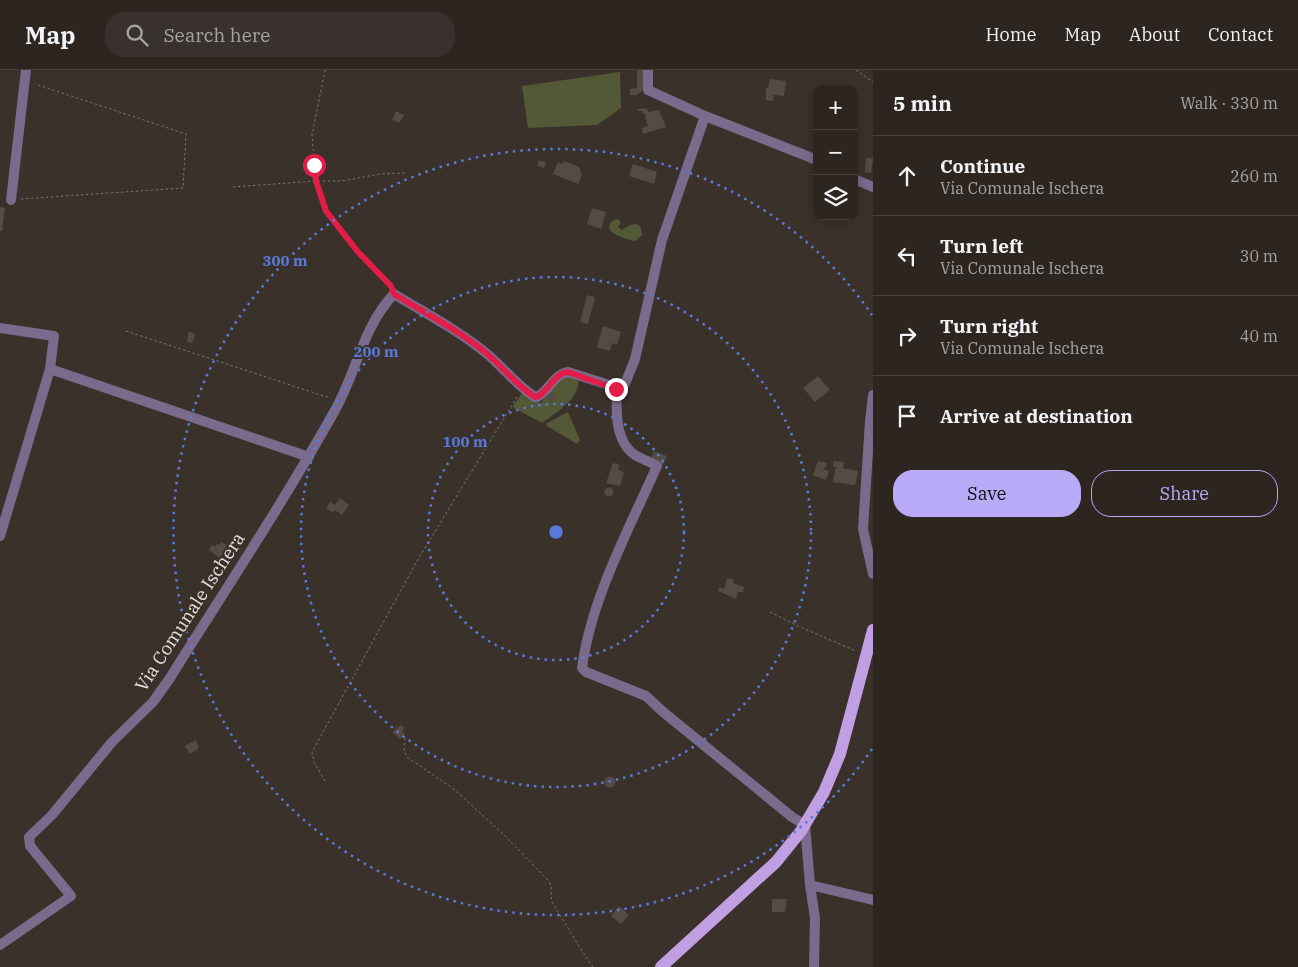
<!DOCTYPE html>
<meta charset="utf-8">
<style>
body{margin:0;font-family:"IBM Plex Serif",serif;background:#38312d;color:#f1f3f6}
.controls{position:absolute;right:15px;top:15px;display:grid;overflow:hidden;border-radius:10px;box-shadow:0 2px 12px #0003}
.controls button{width:45px;height:45px;display:grid;place-items:center;padding:0;border:0;border-bottom:1px solid #48423e;background:#2c2520;color:#f1f3f6;font:25px sans-serif}
.stop{position:absolute;width:15px;height:15px;margin:-11px;border:4px solid #e11d48;border-radius:50%;background:#fff}
.stop.end{background:#e11d48;border-color:#fff;box-shadow:0 1px 5px #0008}
.list{margin:0;padding:0;list-style:none}
h2{display:flex;justify-content:space-between;align-items:center;height:65px;margin:0;padding:0 20px;font-size:21px}
h2 small{font-size:16px;font-weight:400;color:#a6a5a5}
.list li{display:grid;grid-template-columns:32px 1fr auto;gap:15px;align-items:center;box-sizing:border-box;height:80px;padding:0 20px;border-top:1px solid #48423e}
.list b{display:block;font-size:19px;white-space:nowrap}
.list p{margin:0;font-size:16px;white-space:nowrap;color:#a6a5a5}
.list em{font-size:16px;font-style:normal;color:#a6a5a5}
.actions{display:flex;gap:10px;padding:15px 20px}
.actions a{flex:1;padding:11px 0;border:1px solid #b9abf7;border-radius:20px;text-align:center;font-size:18px;color:#b9abf7}
.actions .main{background:#b9abf7;color:#111}
.icon{flex:none;width:28px;height:28px;fill:none;stroke:currentColor;stroke-width:2;stroke-linecap:round;stroke-linejoin:round}
.map{position:relative;flex:none;width:873px;height:897px;overflow:hidden}
header{display:flex;align-items:center;gap:30px;box-sizing:border-box;height:70px;padding:0 25px;background:#2c2520;border-bottom:1px solid #48423e}
header strong{font-size:24px}
nav{display:flex;gap:28px;margin-inline-start:auto;font-size:18px}
.search{width:350px;height:45px;background:#38312d;display:flex;align-items:center;gap:12px;box-sizing:border-box;padding:0 18px;border-radius:20px;color:#a6a5a5;font-size:19px}
main{display:flex}
aside{flex:1;background:#2c2520}
.map>svg:first-child{display:block}
</style>
<header>
<strong>Map</strong>
<div class="search"><svg class="icon" aria-label="search" viewBox="0 0 24 24"><circle cx="10" cy="10" r="6"/><path d="M15 15l6 6"/></svg>Search here</div>
<nav><a>Home</a><a>Map</a><a>About</a><a>Contact</a></nav>
</header>
<main>
<div class="map">
<svg width="873" height="897" viewBox="0 0 873 897">
<rect width="100%" height="100%" fill="#3a312b"/>
<path fill="#535836" d="M620 2 621 38 597 55 528 58 522 16Z
M618 149 621 152 618 157 622 160 630 155 637 154 641 158 642 165 637 170 633 171C625 168 614 166 609 159 609 153 612 150 618 149Z
M567 306 578 310C582 327 553 345 542 353L514 338 513 336 522 323 541 333 556 313Z
M568 342 580 370 577 374 547 356V353Z"/>
<path fill="#554b45" d="M637 0H644V19L637 25H630V19L637 18Z
M770 9 786 11 784 26 774 25 773 31 766 30V18H768Z
M647 38 648 42 659 40 666 57 643 64 642 58 648 56 644 43H642V41H639L638 39Z
M396 41 404 45 399 53 392 50Z
M866 88H873L871 103 865 102Z
M539 90 546 92 544 98 537 96Z
M564 91 579 97 582 105 578 114 553 104 558 92 562 94Z
M633 94 657 102 654 114 629 106Z
M0 137 5 138 2 161H0Z
M592 138 606 142 601 159 587 154Z
M587 225 595 227 588 254 580 252Z
M603 256 621 262 617 275 612 273 610 281 597 277Z
M189 261 195 264 192 273 187 272Z
M818 306 830 320 815 332 803 318Z
M547.5 327a4.5 4.5 0 1 1 9 0a4.5 4.5 0 1 1-9 0Z
M654 381 667 386 663 395 650 390Z
M818 391 827 393 826 398 824 397V399L829 401 826 410 813 405Z
M834 391 844 392 843 398 858 401 855 415 833 412 836 397H833Z
M613 393 620 395 618 400 624 402 620 416 606 413Z
M604.5 422a4.5 4.5 0 1 1 9 0a4.5 4.5 0 1 1-9 0Z
M340 428 349 435 342 445 335 440 333 443 326 438 330 432 335 435Z
M221 472 227 475 220 488 209 480 212 475 215 477 217 474 219 475Z
M727 508 734 509 733 513 744 517 743 522H738L736 529 718 521 719 517 724 519Z
M401 655 405 658 402 661 405 664 400 669 392 662Z
M196 670 199 678 190 684 185 676Z
M604.5 712a5.5 5.5 0 1 1 11 0a5.5 5.5 0 1 1-11 0Z
M772 829H787L785 842H772Z
M619 836 629 845 621 854 611 846Z"/>
<g fill="none" stroke-linecap="round" stroke-linejoin="round">
<path stroke="#7d7570" stroke-width="1" stroke-dasharray="2.5 2.5" stroke-linecap="butt" d="M325 0 312 65 316 111 326 141 358 182 390 215
M856 0 873 12
M233 117 316 111H341L380 104 405 103
M21 129 183 118 186 64 35 14
M126 261 330 328
M770 542 800 557 856 581
M405 668 404 680 407 687 455 720 505 766 549 811C553 818 550 824 552 832L582 881 593 897
M325 711 314 692 312 682 417 491 517 327"/>
<path stroke="#7a6a8b" stroke-width="10" d="M648 0V20L705 46
M854 109 873 117
M11 130 26 0
M0 258 54 266 50 299 309 387
M617 319C616 340 615 372 635 385 642 389 650 392 657 396 629 459 591 529 582 598L586 602 646 626 662 641 792 747 805 755 810 815 873 830
M873 325 870 351 863 459 873 504
M0 466 50 299
M810 815 815 848 814 897
M0 875 71 826 30 776 29 767 52 745 112 672 153 632 170 608C225 520 283 433 334 342 356 304 363 256 394 224 425 243 458 260 486 283 503 297 516 315 535 327H537C549 321 554 304 568 302L619 318 625 314 635 289 662 170 705 46 817 90"/>
<path stroke="#c19fe3" stroke-width="12" d="M661 897 776 792 801 761 824 722 840 684 873 560"/>
</g>
<g fill="none" stroke-linecap="round" stroke-linejoin="round">
<path stroke="#e11d48" stroke-width="6" d="M314 95 316 111 326 141 358 182 391 216 394 224C425 243 458 260 486 283 503 297 516 315 535 327H537C549 321 554 303 568 302L616 319"/>
</g>
<g fill="none" stroke="#597ada" stroke-width="2.5" stroke-dasharray="2.5 5">
<circle cx="556" cy="462" r="128"/>
<circle cx="556" cy="462" r="255"/>
<path d="M872 679A383 383 0 1 1 872 245"/>
</g>
<g text-anchor="middle" stroke-width="4" stroke-linejoin="round" paint-order="stroke">
<g font-size="18" fill="#e6e0dd" stroke="#3a312b">
<text transform="translate(190 542) rotate(-57)" y="6">Via Comunale Ischera</text>
</g>
</g>
<circle cx="556" cy="462" r="8" fill="#597ada" stroke="#3a312b" stroke-width="2.5"/>
<g font-size="15" text-anchor="middle" font-weight="bold" fill="#597ada" stroke="#3a312b" stroke-width="4" stroke-linejoin="round" paint-order="stroke">
<text x="285" y="196">300 m</text>
<text x="376" y="287">200 m</text>
<text x="465" y="377">100 m</text>
</g>
</svg>
<div class="controls">
<button>+</button>
<button>−</button>
<button><svg class="icon" aria-label="layers" viewBox="0 0 24 24"><path d="M12 4l9 5-9 5-9-5zM3 14l9 5 9-5"/></svg></button>
</div>
<div class="stop" style="left:314px;top:95px"></div>
<div class="stop end" style="left:616px;top:319px"></div>
</div>
<aside>
<h2>5 min<small>Walk · 330 m</small></h2>
<ul class="list">
<li><svg class="icon" aria-label="ahead" viewBox="0 0 24 24"><path d="M12 20V5M6 11l6-6 6 6"/></svg><div><b>Continue</b><p>Via Comunale Ischera</p></div><em>260 m</em></li>
<li><svg class="icon" aria-label="left" viewBox="0 0 24 24"><path d="M17 20v-9H6M10 6l-5 5 5 5"/></svg><div><b>Turn left</b><p>Via Comunale Ischera</p></div><em>30 m</em></li>
<li><svg class="icon" aria-label="right" viewBox="0 0 24 24"><path d="M7 20v-9h11M14 6l5 5-5 5"/></svg><div><b>Turn right</b><p>Via Comunale Ischera</p></div><em>40 m</em></li>
<li><svg class="icon" aria-label="arrive" viewBox="0 0 24 24"><path d="M6 21V4h12l-3 4 3 4H6"/></svg><div><b>Arrive at destination</b></div></li>
</ul>
<div class="actions"><a class="main">Save</a><a>Share</a></div>
</aside>
</main>
